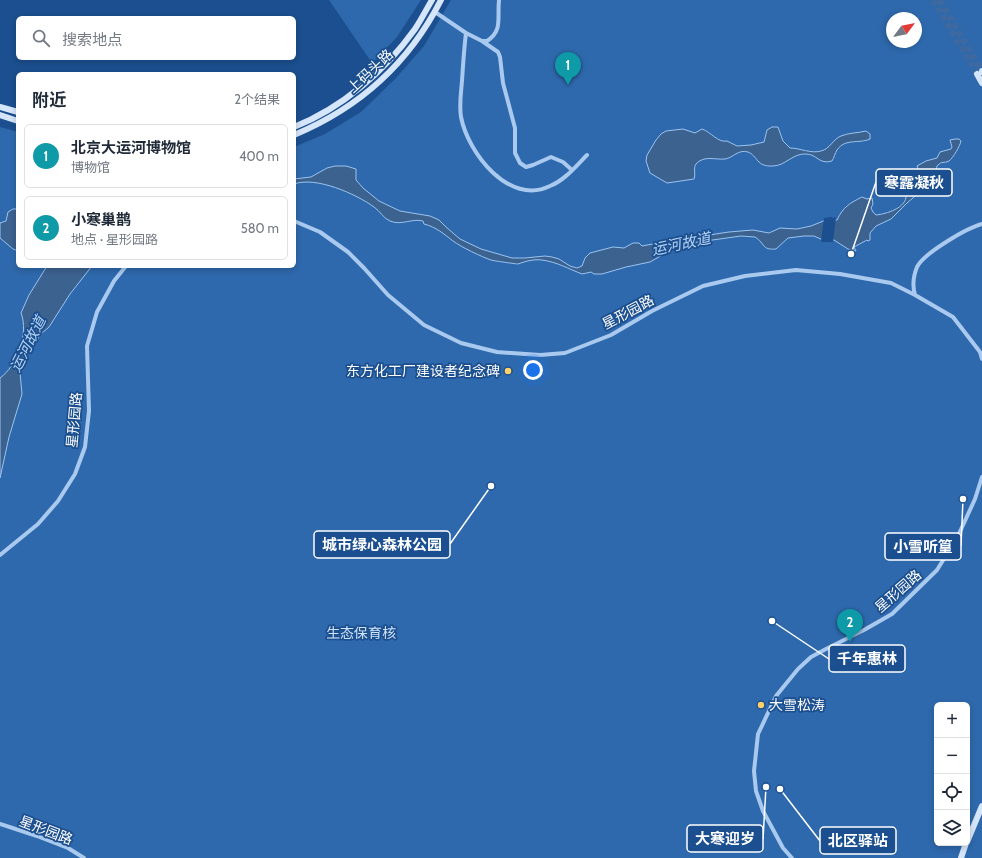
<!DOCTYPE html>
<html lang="zh">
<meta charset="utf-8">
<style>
body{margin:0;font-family:Cabin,"Noto Sans SC",sans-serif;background:#f2f2f3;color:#1f2937}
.controls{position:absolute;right:12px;bottom:12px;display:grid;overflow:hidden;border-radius:6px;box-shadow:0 2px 6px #0003}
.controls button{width:36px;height:36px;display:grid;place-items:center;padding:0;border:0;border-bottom:1px solid #e0e1e3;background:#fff;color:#1f2937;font:20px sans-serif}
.compass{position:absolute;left:886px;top:12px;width:36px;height:36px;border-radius:50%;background:#fff;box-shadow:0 2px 6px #0003;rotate:58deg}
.you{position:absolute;left:533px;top:370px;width:14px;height:14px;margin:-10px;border:3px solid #fff;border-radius:50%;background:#1a73e8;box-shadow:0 0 0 6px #1a73e833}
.badge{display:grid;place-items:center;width:26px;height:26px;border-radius:50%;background:#b45309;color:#fff;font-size:13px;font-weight:700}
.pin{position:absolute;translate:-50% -33px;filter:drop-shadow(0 1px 2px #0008)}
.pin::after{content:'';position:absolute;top:21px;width:14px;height:12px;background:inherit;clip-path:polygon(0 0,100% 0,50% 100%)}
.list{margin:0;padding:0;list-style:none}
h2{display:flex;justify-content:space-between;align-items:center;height:52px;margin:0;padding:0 16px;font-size:17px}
h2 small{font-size:13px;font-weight:400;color:#747a83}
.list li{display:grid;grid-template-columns:26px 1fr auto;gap:12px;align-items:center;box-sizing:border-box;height:64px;margin:0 8px 8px;padding:0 8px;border:1px solid #e0e1e3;border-radius:6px}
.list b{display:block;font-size:15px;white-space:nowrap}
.list p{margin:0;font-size:13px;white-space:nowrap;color:#747a83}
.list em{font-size:13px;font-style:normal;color:#747a83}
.icon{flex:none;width:22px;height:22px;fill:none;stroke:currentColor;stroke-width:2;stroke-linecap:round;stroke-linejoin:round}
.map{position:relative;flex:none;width:982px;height:858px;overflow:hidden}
.search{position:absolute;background:#fff;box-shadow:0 2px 6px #0003;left:16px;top:16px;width:280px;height:44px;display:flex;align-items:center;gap:10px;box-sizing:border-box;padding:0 14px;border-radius:6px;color:#747a83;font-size:15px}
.panel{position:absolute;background:#fff;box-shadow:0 2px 6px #0003;left:16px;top:72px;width:280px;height:196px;border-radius:6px}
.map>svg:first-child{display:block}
</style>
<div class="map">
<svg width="982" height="858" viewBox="0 0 982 858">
<rect width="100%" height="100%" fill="#1b4f8f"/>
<path fill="#2e69ad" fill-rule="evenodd" d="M329 0H421L397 37 372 63Z
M451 0H982V858H0V127L18 132V266H294V147L325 134 361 112 396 78 424 46ZM892 18H916V42H892ZM937 705H967V843H937Z"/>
<path fill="#3c6290" stroke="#9cc4f0" d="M772 127H778L783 141 790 148C800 148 811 154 821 151 830 149 833 139 841 136 848 133 858 133 866 131L870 134V139C859 144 845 138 837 150 835 153 834 158 832 161 819 165 817 154 806 154 793 153 785 166 773 166 756 167 758 156 748 152 738 149 733 158 725 159 715 160 704 155 696 164 693 168 696 174 694 179L667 183 650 173 646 161 647 155 656 140 661 134 666 131 683 129 695 133 702 129C711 132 718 143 727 141L737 146 751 145 764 142 767 130Z
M955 139H959L961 141C960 146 953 158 949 161 943 164 943 160 937 166L935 179 907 203 891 219 876 226 870 233V240L868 241 867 240 854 247 856 251 848 249 834 240H823L814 236H804L788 238 776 249C761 250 766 244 755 237L741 236 691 243 680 245 650 262 626 267 602 274H594L591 272 582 274C569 269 557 262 542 260 534 259 526 261 518 264 517 264 494 261 491 260 482 257 461 247 453 241 444 234 436 227 424 224L423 221C412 218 401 226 390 221 383 218 380 211 374 207 356 194 316 176 294 184V179L311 177 327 168 335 166H346L356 169V180L363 188 379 201 400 211 430 216 439 220 446 227 460 239 481 249 512 258H525L545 256 552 257 559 259 570 266 577 268 582 266 585 258 590 253 613 247 624 248 633 243H639L642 246 669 241 673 239 676 240 729 232 753 230 769 233 780 228 797 229 811 226 826 220H837C843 207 850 203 862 197L867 199 872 198 873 204 871 208 873 212 876 215C886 214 907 208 906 195L920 183 921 181 918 176 919 171 917 166 926 161 937 158 940 152 951 149 952 147 950 140Z
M13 209H18V251L13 249 0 238V223L6 221 8 212Z
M47 266H92L70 294 49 327 41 334 23 359 20 373 22 394 9 437 0 478V378C17 366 29 333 21 313L29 295Z"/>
<path fill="#1b4f8f" d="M831 217 833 218 836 217 833 242H822L821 241 824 218Z"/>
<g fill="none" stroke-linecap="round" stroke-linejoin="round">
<path stroke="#3d69a0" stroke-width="6" stroke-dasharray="6 3" stroke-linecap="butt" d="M933 0 977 74
M940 0 982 71"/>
<path stroke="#a9c9ee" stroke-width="4" d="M435 12 466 33C464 49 463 65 462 81 461 93 459 105 461 117 468 153 509 206 550 186 565 180 576 166 587 155
M466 33 482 41H487C503 31 497 18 499 0
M482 41 498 52 500 57 503 83 515 128V153L520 163 526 167 533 165 551 157 563 162 572 170
M294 221 320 232 348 252 364 268 388 295 424 325 461 343 497 352 540 355 565 353 611 335 652 311 703 286 745 276 796 270 840 274 891 283 915 295 953 317 980 352 982 359
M915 295C912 285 913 277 917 267 924 253 967 228 982 224
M0 555 38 524 58 501 75 474 85 447 89 411 87 346 97 312 114 281 126 266
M0 824 37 836 68 848 84 858
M792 858 783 848 763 811 756 791 754 771 758 734 776 696 798 669 811 657 826 649 864 630 892 614 937 570 958 536 975 499 982 477"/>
<path stroke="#d6e6fa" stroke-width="6" d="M982 71V72
M977 74 982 83
M0 107 18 112
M0 115 18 121
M294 127C342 108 385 71 415 29 421 20 426 10 432 0
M294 135C359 108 409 63 441 0
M967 842 982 806
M961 858 966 843"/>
</g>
<g fill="#ffd166" stroke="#1b4f8f" stroke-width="1.5">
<circle cx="508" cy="371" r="4"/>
<circle cx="761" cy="705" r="4"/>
</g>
<g text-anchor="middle" stroke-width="3.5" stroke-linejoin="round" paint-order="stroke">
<g font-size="14" fill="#fff" stroke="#1b4f8f">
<text transform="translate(370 71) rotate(-43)" y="5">上码头路</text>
<text transform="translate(628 312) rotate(-28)" y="5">星形园路</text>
<text transform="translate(74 420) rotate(-85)" y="5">星形园路</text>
<text transform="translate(898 591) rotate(-41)" y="5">星形园路</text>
<text transform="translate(46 830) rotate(21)" y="5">星形园路</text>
</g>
<g font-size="14" fill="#fff" stroke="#1b4f8f" text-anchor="end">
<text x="500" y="376">东方化工厂建设者纪念碑</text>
<text x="769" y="710" text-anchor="start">大雪松涛</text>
</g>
<g font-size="14" fill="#cfe3fa" stroke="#1b4f8f">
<text x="361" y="638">生态保育核</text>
</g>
<g font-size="15" font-style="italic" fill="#b5d3f5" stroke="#1b4f8f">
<text transform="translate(681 244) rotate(-12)" y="5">运河故道</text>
<text transform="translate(28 344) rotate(-63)" y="5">运河故道</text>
</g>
</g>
<path fill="none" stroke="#fff" stroke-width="1.5" d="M851 254L876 182M491 486L450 544M963 499L961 546M772 621L829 659M766 787L763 839M780 789L820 841"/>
<g fill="#fff" stroke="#1b4f8f" stroke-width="1.5">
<circle cx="851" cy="254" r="4"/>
<circle cx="491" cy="486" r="4"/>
<circle cx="963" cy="499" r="4"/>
<circle cx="772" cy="621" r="4"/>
<circle cx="766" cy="787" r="4"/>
<circle cx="780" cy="789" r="4"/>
</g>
<g fill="#1b4f8f" stroke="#fff" stroke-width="1.5">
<rect x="876" y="169" width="76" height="27" rx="4"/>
<rect x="314" y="531" width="136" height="27" rx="4"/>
<rect x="885" y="533" width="76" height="27" rx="4"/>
<rect x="829" y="645" width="76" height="27" rx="4"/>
<rect x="687" y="825" width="76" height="27" rx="4"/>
<rect x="820" y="827" width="76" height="27" rx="4"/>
</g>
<g font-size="15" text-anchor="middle" font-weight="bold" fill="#fff">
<text x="914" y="188">寒露凝秋</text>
<text x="382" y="550">城市绿心森林公园</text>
<text x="923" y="552">小雪听篁</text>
<text x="867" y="664">千年惠林</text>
<text x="725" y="844">大寒迎岁</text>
<text x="858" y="846">北区驿站</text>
</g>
</svg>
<div class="controls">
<button>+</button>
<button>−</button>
<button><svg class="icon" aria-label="locate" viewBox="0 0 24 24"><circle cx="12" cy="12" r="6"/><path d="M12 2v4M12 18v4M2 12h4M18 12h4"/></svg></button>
<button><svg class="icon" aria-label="layers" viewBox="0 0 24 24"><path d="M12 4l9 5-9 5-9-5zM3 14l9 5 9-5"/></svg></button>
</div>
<svg class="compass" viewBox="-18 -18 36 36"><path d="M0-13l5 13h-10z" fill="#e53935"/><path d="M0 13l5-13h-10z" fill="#747a83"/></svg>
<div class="you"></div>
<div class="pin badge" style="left:568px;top:85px;background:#0f9aa8">1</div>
<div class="pin badge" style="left:850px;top:642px;background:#0f9aa8">2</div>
<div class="search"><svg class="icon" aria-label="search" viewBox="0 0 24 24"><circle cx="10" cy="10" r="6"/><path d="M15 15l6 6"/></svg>搜索地点</div>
<section class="panel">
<h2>附近<small>2个结果</small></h2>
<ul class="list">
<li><span class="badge" style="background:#0f9aa8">1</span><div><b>北京大运河博物馆</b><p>博物馆</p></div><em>400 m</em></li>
<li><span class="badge" style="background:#0f9aa8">2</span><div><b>小寒巢鹊</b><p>地点 · 星形园路</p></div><em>580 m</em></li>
</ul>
</section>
</div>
